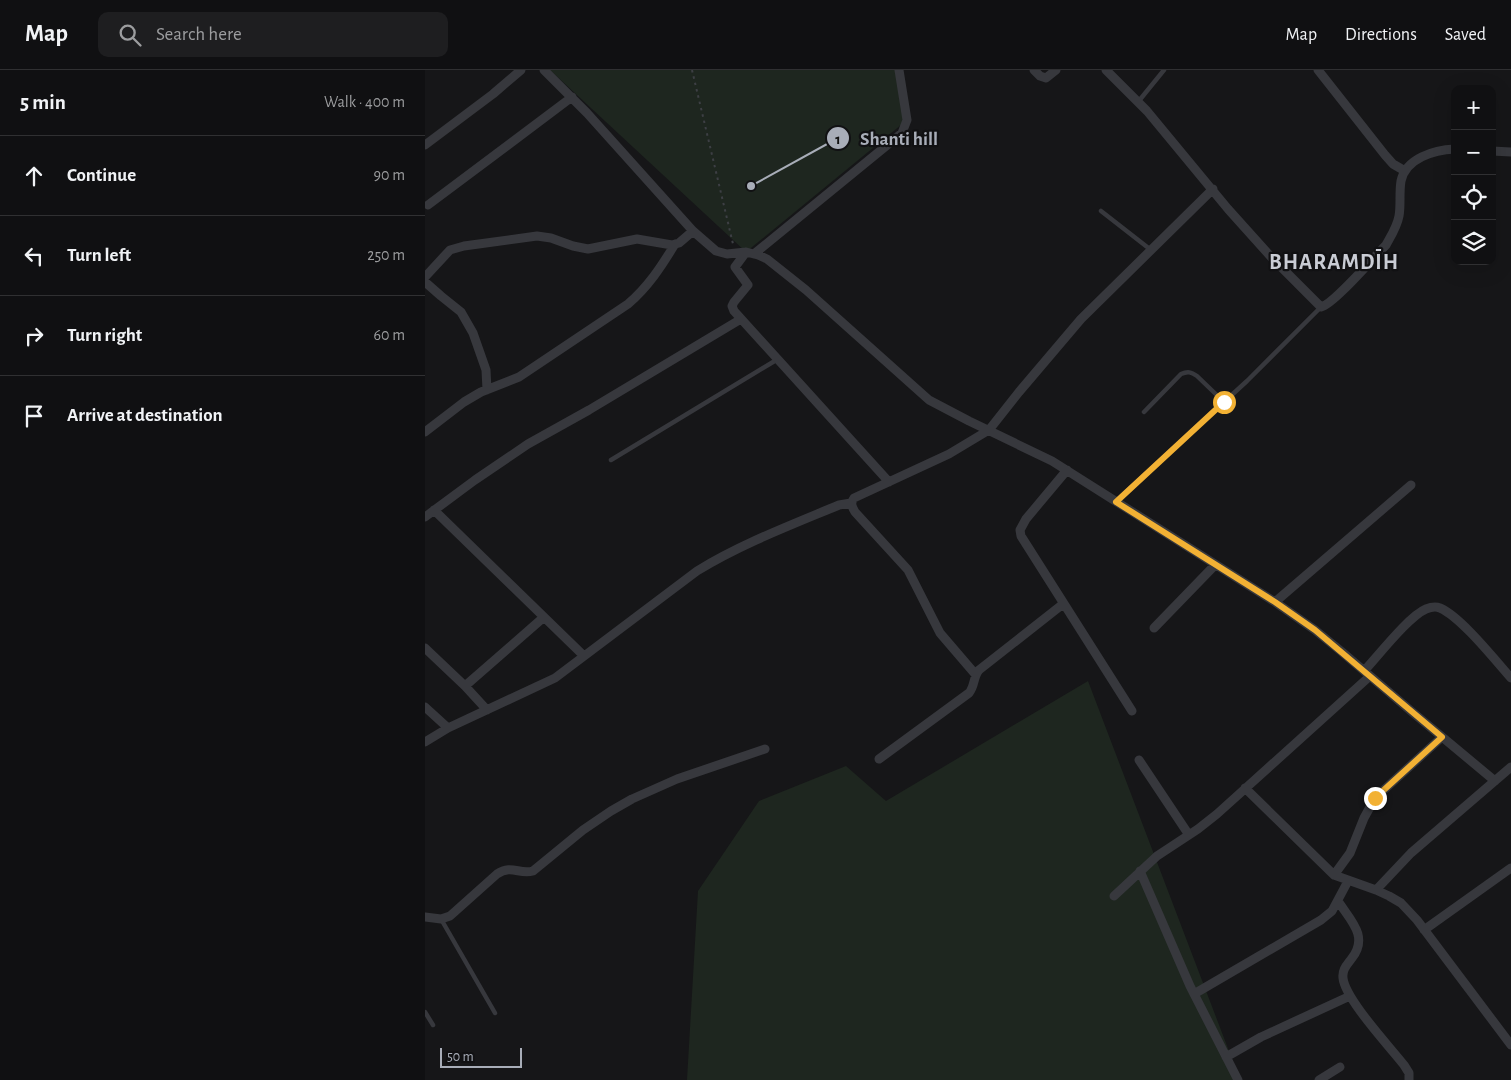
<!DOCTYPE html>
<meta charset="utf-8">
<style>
body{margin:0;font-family:"Alegreya Sans",sans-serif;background:#1e1e20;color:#f1f3f6}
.controls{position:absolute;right:15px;top:15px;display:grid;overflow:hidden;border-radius:10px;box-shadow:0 5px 20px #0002}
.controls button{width:45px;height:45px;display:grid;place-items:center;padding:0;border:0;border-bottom:1px solid #303032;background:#101012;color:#f1f3f6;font:25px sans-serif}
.scale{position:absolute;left:15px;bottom:12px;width:82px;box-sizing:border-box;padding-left:5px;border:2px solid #a8adb8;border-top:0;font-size:14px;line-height:18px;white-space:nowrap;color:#a8adb8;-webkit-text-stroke:4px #111113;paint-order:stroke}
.stop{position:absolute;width:15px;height:15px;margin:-11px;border:4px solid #f2b134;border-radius:50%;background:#fff}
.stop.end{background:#f2b134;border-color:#fff;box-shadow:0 1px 5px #0008}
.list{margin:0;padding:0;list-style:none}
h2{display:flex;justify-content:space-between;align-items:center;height:65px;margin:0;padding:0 20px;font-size:21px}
h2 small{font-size:16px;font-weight:400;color:#9c9d9f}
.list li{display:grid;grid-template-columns:32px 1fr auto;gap:15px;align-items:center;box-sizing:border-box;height:80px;padding:0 20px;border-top:1px solid #303032}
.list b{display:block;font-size:19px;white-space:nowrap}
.list em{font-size:16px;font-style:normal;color:#9c9d9f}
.icon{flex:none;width:28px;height:28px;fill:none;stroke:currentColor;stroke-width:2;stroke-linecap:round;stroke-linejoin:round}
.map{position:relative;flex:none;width:1086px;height:1010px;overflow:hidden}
header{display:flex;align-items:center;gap:30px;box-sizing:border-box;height:70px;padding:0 25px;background:#101012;border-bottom:1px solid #303032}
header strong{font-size:24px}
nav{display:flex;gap:28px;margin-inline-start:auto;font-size:18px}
.search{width:350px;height:45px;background:#1e1e20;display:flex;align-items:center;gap:12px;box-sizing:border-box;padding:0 18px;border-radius:10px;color:#9c9d9f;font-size:19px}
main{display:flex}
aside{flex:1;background:#101012}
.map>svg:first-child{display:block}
</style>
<header>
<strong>Map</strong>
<div class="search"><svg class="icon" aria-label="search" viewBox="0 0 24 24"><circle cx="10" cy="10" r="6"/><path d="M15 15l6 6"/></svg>Search here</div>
<nav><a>Map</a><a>Directions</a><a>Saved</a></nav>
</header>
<main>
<aside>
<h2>5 min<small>Walk · 400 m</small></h2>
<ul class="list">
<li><svg class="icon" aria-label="ahead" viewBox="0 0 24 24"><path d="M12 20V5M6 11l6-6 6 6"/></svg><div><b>Continue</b></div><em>90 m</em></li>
<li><svg class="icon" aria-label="left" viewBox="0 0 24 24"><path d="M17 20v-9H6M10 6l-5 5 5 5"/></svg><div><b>Turn left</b></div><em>250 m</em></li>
<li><svg class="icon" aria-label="right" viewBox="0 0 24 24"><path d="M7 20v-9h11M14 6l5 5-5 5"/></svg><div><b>Turn right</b></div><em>60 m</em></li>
<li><svg class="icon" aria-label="arrive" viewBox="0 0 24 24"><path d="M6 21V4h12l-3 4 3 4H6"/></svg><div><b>Arrive at destination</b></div></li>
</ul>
</aside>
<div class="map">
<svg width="1086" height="1010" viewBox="0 0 1086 1010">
<rect width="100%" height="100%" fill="#161618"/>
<path fill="#1e261f" d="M125 0H474L482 50 321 182Z
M663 611 815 1010H262L273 821 334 731 421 696 461 731Z"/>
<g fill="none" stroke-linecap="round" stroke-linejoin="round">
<path stroke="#3d3f44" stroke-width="2" stroke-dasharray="2.5 4" stroke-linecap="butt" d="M267 0 308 174"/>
<path stroke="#37383d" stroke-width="4.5" d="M713 32 739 0
M676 141 726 180
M719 342 756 304C763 301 766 302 772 306L799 332
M186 390 353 289
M691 431 822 311 896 237
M16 849 70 943
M0 942 8 955"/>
<path stroke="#37383d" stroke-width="9" d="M119 0 162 43 268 161 291 181 302 184 321 182 333 185 342 189 381 220 504 330 544 351 627 391 850 532 890 560 917 582 986 641 1070 711
M609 0 615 6 621 8 631 0
M681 0 722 41 803 139 847 188 896 237C908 235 949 187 961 175 966 166 972 157 974 146 976 135 974 123 976 111 981 88 1009 80 1030 79
M893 0 960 85 968 94 980 101
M0 75 68 24 96 0
M1067 81 1086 82
M3 135 147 27
M321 182 310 197 323 215 309 232 307 236 309 241 464 412
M329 184 477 63 482 50 474 0
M0 207 25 180 39 176 112 166 126 168 148 176 163 179 212 169 247 175 254 173 268 161
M0 212 16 226 36 242 48 263 61 300 62 320
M0 362 39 332 56 322 94 307 203 234C223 217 236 197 250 174
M642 400 601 449 595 460 596 466 707 641
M9 440 159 586
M0 447 50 410 103 374 164 340 316 249
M850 532 986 415
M729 558 790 495
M0 578 40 616 62 640
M939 601C953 586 984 546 1001 539 1006 537 1010 536 1015 538 1036 547 1070 590 1086 608
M551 605 515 563 483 500 430 442C427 437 425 433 429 428L524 384 564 360 594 322 656 249 788 119
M40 616 119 547
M0 637 23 658
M0 672 23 658 130 608 272 501C316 474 366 455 414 435L426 433
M454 689 544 623C550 616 548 607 554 600L638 534
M714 690 764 765
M820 718 909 805 951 820 964 826 976 833 992 850 1086 975
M715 801 765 916 813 1010
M909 805 925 783 939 748 950 728 1017 667
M951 820 986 783 1086 697
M689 826 732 786 773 759 792 744 945 606
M913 831C925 850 944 866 927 888 922 895 917 899 918 908 920 929 965 977 979 995L984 1003V1010
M0 847 16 849 25 846 72 804C87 794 94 805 108 801L158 760 186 741 207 729 252 709 340 679
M999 860 1086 798
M769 924 896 850 907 841 923 811
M801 987 836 967 925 926
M894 1010 915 997"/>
</g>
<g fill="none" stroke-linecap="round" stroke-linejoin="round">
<path stroke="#f2b134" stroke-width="6" d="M799 332 691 432 850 532 890 560 1017 667 950 728"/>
</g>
<g text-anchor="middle" stroke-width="4.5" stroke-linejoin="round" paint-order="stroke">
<g font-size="22" font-weight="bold" letter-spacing="1" fill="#c9ccd4" stroke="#111113">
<text x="909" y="199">BHARAMDĪH</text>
</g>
</g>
<path fill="none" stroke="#a8adb8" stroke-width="2" d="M326 116L413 68"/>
<g fill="#a8adb8" stroke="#111113" stroke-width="2">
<circle cx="326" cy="116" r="5"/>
<circle cx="413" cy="68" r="12"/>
</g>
<g font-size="15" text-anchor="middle" font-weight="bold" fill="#111">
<text x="413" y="74">1</text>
</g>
<g font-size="19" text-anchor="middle" font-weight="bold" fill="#a8adb8" stroke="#111113" stroke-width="4.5" stroke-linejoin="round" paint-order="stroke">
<text x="474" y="75">Shanti hill</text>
</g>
</svg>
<div class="controls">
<button>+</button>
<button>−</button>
<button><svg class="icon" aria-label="locate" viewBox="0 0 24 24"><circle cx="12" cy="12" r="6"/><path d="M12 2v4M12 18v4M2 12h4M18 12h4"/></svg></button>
<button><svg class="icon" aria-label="layers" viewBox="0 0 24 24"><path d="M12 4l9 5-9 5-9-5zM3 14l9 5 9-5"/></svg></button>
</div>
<div class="scale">50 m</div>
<div class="stop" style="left:799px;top:332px"></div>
<div class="stop end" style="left:950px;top:728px"></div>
</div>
</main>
